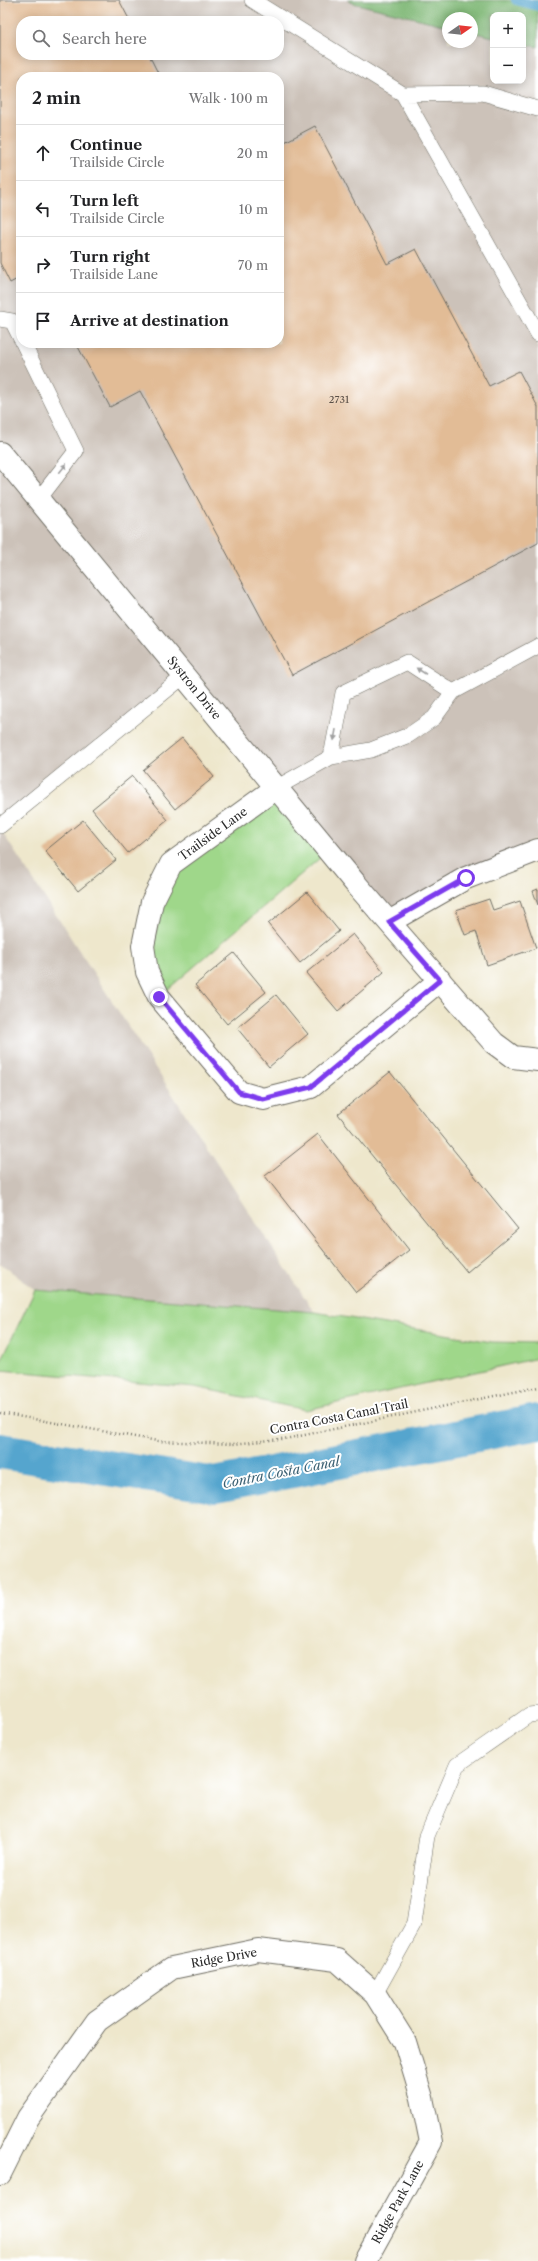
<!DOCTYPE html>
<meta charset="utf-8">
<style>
body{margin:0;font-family:"Libre Caslon Text",serif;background:#f6f6f6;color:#202124}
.controls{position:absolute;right:12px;top:12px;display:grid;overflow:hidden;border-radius:8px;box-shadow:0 2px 10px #0003}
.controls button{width:36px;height:36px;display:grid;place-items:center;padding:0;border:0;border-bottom:1px solid #e0e0e0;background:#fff;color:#202124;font:20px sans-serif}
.compass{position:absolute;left:442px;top:12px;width:36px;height:36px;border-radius:50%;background:#fff;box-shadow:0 2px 10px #0003;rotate:76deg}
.stop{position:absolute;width:12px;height:12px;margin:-9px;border:3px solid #7c3aed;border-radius:50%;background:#fff}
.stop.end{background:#7c3aed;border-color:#fff;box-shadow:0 1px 4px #0008}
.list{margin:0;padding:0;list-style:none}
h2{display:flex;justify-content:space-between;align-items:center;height:52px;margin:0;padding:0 16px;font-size:17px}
h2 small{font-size:13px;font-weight:400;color:#757577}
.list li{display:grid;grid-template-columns:26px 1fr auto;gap:12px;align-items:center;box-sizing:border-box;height:56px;padding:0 16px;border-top:1px solid #e0e0e0}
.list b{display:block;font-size:15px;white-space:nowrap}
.list p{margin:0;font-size:13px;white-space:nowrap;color:#757577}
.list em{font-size:13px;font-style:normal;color:#757577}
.icon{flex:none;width:22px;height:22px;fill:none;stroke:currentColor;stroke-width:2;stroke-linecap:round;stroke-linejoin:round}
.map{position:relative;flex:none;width:538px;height:2261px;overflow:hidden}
.search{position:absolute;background:#fff;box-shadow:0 2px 10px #0003;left:16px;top:16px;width:268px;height:44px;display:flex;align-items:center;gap:10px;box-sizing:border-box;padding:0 14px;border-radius:16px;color:#757577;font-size:15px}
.panel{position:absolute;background:#fff;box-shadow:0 2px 10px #0003;left:16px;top:72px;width:268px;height:276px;border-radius:16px}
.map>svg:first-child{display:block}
</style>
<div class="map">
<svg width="538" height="2261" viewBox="0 0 538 2261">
<rect width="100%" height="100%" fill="#fff"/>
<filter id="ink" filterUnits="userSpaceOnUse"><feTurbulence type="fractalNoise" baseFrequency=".025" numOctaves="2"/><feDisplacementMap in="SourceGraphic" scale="8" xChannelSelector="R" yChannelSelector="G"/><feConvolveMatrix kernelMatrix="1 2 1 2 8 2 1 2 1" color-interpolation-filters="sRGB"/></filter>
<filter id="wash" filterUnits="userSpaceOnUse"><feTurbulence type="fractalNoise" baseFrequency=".012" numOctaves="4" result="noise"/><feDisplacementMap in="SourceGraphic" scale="16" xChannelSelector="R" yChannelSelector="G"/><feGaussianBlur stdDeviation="0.9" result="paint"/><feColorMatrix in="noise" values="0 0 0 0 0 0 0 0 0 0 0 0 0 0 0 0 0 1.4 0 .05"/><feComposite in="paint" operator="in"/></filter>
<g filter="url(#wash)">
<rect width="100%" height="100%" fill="#eee7cc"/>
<path fill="#ccc2b9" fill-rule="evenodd" d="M0 0H347L353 3 448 26V42H472V32L493 37V81H523V44L538 47V838L389 922 0 450ZM21 21H279V55H21ZM21 77H279V343H21Z
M0 453 184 676 0 826Z
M0 829 314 1312 35 1290 0 1263Z"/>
<path fill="#9fd78a" stroke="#65815a" d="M276 788 328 851 159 997 147 972 171 864Z
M35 1290 314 1312 492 1342 538 1343V1358L306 1410 195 1387 0 1370V1363Z"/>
<path fill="#7fb876" stroke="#557250" d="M347 0H538V47L523 44V15H493V37L472 32V18H448V26L353 3Z"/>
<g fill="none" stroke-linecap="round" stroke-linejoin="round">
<path stroke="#54a5ce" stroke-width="10" d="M516 0 538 6"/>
<path stroke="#54a5ce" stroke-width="36" d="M0 1451 215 1485 538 1422"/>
</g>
<g id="blocks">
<path fill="#e2bc96" d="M0 0H119L130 21H21V55H149L160 77H21V277L10 283 0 263Z
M315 126 387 264 416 249 489 386 519 371 538 407V543L292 675 140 391 110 407 76 343H279V145Z
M182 738 214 777 175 809 143 770Z
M132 776 168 820 128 853 92 809Z
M83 820 116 860 78 891 45 851Z
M538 889V905L533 891Z
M307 892 339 931 300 963 268 924Z
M489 899 493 910 520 901 536 948 487 965 476 931 465 935 456 910Z
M353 934 384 972 338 1011 306 973Z
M234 953 266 992 227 1024 195 985Z
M276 995 308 1034 269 1067 237 1028Z
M390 1072 518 1229 467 1272 338 1114Z
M318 1134 409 1250 356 1292 265 1176Z"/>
</g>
</g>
<g filter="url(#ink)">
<use href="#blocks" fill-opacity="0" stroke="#6f6d63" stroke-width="1"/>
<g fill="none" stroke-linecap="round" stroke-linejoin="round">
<g stroke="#6f6d63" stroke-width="16">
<path id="lane" d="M252 0 403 94 483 93 538 109
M403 94 538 334
M0 319 12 321 21 339
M23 343 76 451 39 499
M331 757 343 693 407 662 453 692
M276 788 331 757 371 750 409 735 434 718 453 692 538 646
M0 826 184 676
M375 1994 414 1924 427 1836 457 1765 529 1715 538 1714"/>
</g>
<g stroke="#6f6d63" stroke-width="24">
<path id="street" d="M0 453 355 883 494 1043 513 1057 538 1060
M276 788 171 864 152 902 143 946 147 972 159 997 239 1092 263 1099 311 1087 440 980
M389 922 466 878 538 850
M0 2174 28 2118 97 2021 172 1968 258 1950 337 1960 375 1994 405 2042 422 2098 431 2142 365 2261"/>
</g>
<path stroke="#6f6d63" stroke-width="2.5" stroke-dasharray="1 3" stroke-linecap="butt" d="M0 1413 158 1441 233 1444 290 1438 538 1387"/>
<use href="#lane" stroke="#fff" stroke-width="15"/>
<use href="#street" stroke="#fff" stroke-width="22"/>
</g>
<defs><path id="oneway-solid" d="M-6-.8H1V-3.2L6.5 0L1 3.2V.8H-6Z"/></defs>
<g fill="#a0a0a0">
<use href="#oneway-solid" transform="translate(63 468) rotate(-52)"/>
<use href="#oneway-solid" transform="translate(421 671) rotate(-147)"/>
<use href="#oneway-solid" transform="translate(335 735) rotate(100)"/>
</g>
</g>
<g fill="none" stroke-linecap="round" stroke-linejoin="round" filter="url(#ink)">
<path stroke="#7c3aed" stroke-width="5" d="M159 997 239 1092 263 1099 311 1087 440 980 389 922 466 878"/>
</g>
<g text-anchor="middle" stroke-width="4" stroke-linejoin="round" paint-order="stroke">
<g font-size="10" fill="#594f46">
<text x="339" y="403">2731</text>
</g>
<g font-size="12" fill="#2b2b2b" stroke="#fff">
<text transform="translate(194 688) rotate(51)" y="4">Systron Drive</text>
<text transform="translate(213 834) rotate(-36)" y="4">Trailside Lane</text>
<text transform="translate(339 1417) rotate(-11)" y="4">Contra Costa Canal Trail</text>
<text transform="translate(224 1958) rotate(-10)" y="4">Ridge Drive</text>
<text transform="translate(398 2202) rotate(-61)" y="4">Ridge Park Lane</text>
</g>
<g font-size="13" font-style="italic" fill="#3d6274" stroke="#fff">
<text transform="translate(281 1472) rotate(-11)" y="5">Contra Costa Canal</text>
</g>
</g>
</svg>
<div class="controls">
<button>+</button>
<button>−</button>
</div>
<svg class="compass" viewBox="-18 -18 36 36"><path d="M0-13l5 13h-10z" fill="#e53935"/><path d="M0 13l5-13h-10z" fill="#757577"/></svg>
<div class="stop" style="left:466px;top:878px"></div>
<div class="stop end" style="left:159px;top:997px"></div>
<div class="search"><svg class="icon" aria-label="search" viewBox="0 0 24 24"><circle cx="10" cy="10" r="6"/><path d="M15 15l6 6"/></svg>Search here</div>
<section class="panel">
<h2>2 min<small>Walk · 100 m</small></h2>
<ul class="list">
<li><svg class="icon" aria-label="ahead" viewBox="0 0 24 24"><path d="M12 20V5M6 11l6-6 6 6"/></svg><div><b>Continue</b><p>Trailside Circle</p></div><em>20 m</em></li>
<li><svg class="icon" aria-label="left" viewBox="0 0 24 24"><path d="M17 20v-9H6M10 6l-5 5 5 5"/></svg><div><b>Turn left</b><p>Trailside Circle</p></div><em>10 m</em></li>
<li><svg class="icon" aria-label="right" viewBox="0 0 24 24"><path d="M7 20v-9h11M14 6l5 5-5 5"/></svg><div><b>Turn right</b><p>Trailside Lane</p></div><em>70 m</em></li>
<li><svg class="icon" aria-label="arrive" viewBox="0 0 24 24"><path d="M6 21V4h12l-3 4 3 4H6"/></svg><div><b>Arrive at destination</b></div></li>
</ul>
</section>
</div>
